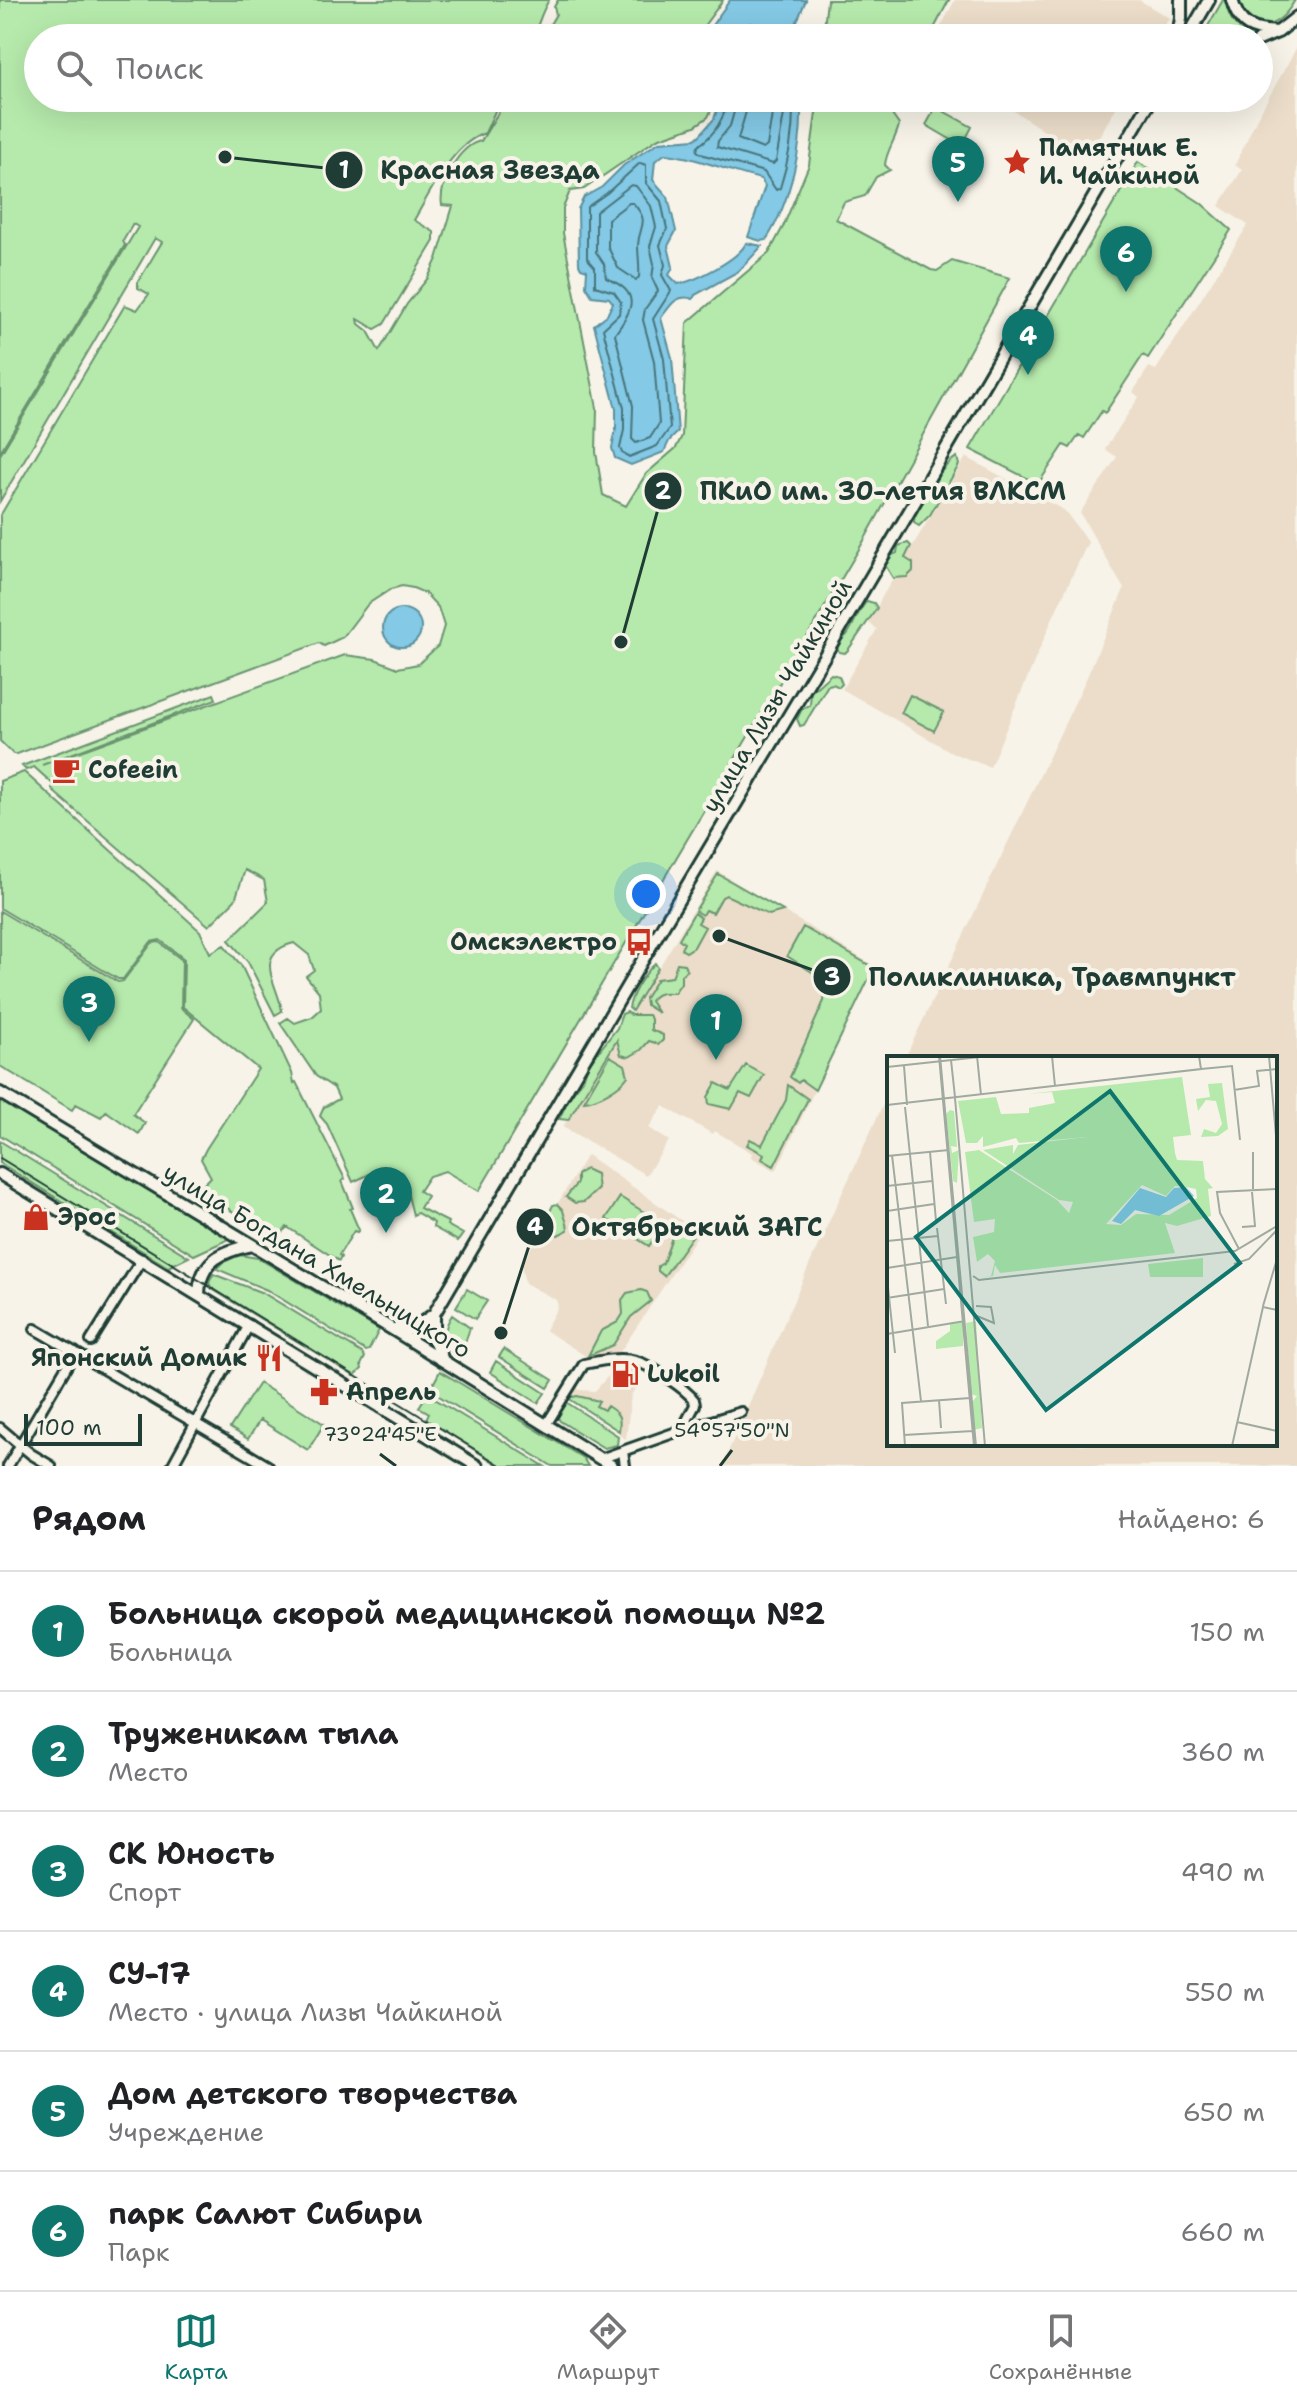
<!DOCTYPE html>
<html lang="ru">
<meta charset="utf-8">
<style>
body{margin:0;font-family:"Shantell Sans",sans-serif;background:#f6f6f6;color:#202124}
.scale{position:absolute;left:24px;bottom:20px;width:118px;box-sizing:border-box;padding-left:8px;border:4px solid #1f3d34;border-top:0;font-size:22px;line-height:28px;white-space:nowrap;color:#1f3d34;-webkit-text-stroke:6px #f7f3e8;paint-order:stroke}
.you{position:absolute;left:646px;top:894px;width:28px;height:28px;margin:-20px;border:6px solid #fff;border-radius:50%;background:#1a73e8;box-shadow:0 0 0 12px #1a73e833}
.badge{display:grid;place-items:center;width:52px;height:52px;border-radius:50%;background:#0f766e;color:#fff;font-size:26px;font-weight:700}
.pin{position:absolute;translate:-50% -66px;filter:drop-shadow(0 2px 4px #0008)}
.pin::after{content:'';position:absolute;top:42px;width:28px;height:24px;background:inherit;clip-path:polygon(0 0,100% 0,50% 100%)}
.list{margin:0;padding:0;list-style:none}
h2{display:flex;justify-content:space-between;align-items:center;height:104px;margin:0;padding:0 32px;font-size:34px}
h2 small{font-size:26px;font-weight:400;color:#757577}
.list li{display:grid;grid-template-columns:52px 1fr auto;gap:24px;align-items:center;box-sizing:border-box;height:120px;padding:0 32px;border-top:2px solid #e0e0e0}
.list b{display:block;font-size:30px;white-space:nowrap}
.list p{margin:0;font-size:26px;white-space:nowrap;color:#757577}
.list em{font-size:26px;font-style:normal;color:#757577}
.icon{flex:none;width:44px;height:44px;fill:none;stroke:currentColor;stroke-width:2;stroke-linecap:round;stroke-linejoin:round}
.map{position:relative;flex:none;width:1297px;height:1466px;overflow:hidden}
.search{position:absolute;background:#fff;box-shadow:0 8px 32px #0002;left:24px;right:24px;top:24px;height:88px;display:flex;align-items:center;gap:20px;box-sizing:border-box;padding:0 28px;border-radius:44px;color:#757577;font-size:30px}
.sheet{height:824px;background:#fff}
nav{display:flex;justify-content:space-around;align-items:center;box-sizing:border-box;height:112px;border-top:2px solid #e0e0e0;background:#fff;font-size:22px;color:#757577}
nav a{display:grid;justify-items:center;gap:4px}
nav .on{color:#0f766e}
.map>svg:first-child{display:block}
</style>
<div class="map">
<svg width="1297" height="1466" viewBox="0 0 1297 1466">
<rect width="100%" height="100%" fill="#f7f3e8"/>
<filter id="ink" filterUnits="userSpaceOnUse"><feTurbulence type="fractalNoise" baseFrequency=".0125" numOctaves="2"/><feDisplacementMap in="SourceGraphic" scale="16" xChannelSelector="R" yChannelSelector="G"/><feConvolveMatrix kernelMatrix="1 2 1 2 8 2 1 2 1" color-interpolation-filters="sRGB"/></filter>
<g filter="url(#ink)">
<path fill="#ebddc9" d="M955 0H1139L1169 18 1157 38H935Z
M1297 47V1466H722L815 1252 889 1092V1444H1275V1058H905L1087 677 1124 589 1080 513 1117 457 1105 449 1139 397 1133 392 1149 367 1156 370 1248 225 1219 206 1242 170 1235 165 1257 118Z
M995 98H1122L1092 148 1084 144 1078 154Z
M966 457 1065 511 1088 542 1053 617 990 767 955 754 842 689 877 629 869 623 882 597Z
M717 871 874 966 776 1171 751 1157 752 1153 715 1131 713 1134 663 1106 649 1128 669 1141 646 1175 563 1127Z
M587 1155 699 1233 618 1355 590 1359 545 1330 558 1306 556 1300 525 1283 521 1264Z
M629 1368 638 1372 635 1377 641 1381 631 1395 626 1439 619 1435V1431L568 1398 577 1385 579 1390 595 1391 610 1374 620 1380Z"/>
<path fill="#b6eaac" stroke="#6a9470" stroke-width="2" d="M0 0H549C541 12 539 25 532 38H38V98H501L485 133C452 144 432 190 414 220L434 232V241L384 324 375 329 358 319 359 324 368 331 379 351 407 304 428 278 437 259 453 206 442 205C438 184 460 144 481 141L507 98H717L708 117 695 126 657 139 584 189 570 191 563 208V233L597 408 596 452 603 495 626 506 646 474 676 448 682 436 687 323 769 253 783 227 809 165 818 98H897L890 112 899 125C896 139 886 151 885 165L890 170 876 177 865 196 844 202 836 219 931 270 937 271 952 261 1010 278 862 544 479 1191 445 1171 429 1176 419 1191 427 1196 420 1208 448 1222 447 1225 463 1234 458 1241 433 1227 434 1223 417 1213 413 1215 402 1172 372 1173 353 1182 327 1124 320 1116 324 1107 339 1099 334 1088 316 1076 280 1023 288 1018 295 1023 312 1017 321 1009 319 992 306 976 314 970 309 955 294 943C251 954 278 984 282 1011L275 1015 248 962 229 940 268 902 264 880 245 870 235 900 209 926 53 791 52 788 55 786 34 767 26 770 22 766 214 694 216 699 42 765 345 655 375 659 398 668 418 664 438 646 444 626 438 607 425 593 413 588 402 586 391 589 368 604 343 637 324 646 319 643 17 754H13L0 741V516L125 305 137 310 149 294 138 288V282L162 242 155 238 0 501V455L138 227 133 224 123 241 125 245 0 452Z
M558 0H723L695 38H542L556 14 554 7Z
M827 0H949L929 38H823Z
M1223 0H1226C1228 22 1239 33 1260 36L1259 38H1201Z
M1238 0H1295C1286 16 1276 25 1258 28L1238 11Z
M936 107 972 127 962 146 926 125Z
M1138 162 1201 203 1231 230 1148 358 1143 355 1105 413 1102 411 1084 438 1079 435 1070 448 1064 445 1038 484 970 449Z
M957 457 959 465 930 515 919 526 914 523C913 509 944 463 957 457Z
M908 543 911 546 905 558 913 563V571L907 577 893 578 885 565 892 555 897 553 898 546Z
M867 601 874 603 877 608 848 650 845 653 839 652 836 644C839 641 842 639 846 636 853 629 857 611 867 601Z
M831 674 839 676 842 684 839 687 833 684 828 685 804 725 800 726 797 719 802 709 810 705 811 692Z
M910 695 944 712 934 731 901 713Z
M24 772 200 931 210 953 224 945 241 965 292 1073 294 1083 296 1082 345 1179 342 1181 353 1208 350 1209 359 1230 357 1232 354 1231 339 1255 341 1257 339 1261 287 1227 276 1240 209 1196 201 1187 211 1177 201 1159 206 1149 258 1069 183 1007 184 959 160 940 151 942 123 979H118L0 908V781Z
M718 874 783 911 769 915 726 895 722 897 713 913 705 910 702 915 695 911Z
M0 911 118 982 123 981 152 943 159 942 182 960 181 1008 194 1019 133 1114 145 1123 139 1134 106 1111 101 1117 76 1104 72 1110 0 1066Z
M694 913 701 918 698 923 705 927 694 947 686 952 681 949 684 943 679 939Z
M803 927 874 968 815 1090 801 1080 798 1083 790 1077 824 1001 826 981 787 956Z
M655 963 658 968 632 1011 629 1008C632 992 644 975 655 963Z
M677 963 684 964 687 970 681 975V983L674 993C664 993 657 991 650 1001L658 1013 646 1005 645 998 657 979 672 977Z
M627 1012 631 1015H648L651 1019V1030L663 1035V1040L659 1044 649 1041 641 1050 629 1057 621 1055 617 1040 568 1120 559 1119 570 1096 583 1080 588 1065 617 1028 622 1014Z
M610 1056 625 1065 628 1076C620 1088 598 1100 584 1101Z
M746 1065 764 1075 751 1098 740 1093 731 1109 709 1104 708 1097 716 1083 730 1090Z
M788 1085 808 1099 774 1166 762 1159 764 1154 747 1145 750 1139 762 1145 786 1100Z
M0 1100 214 1229 225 1236 227 1240 194 1255 0 1135Z
M0 1141 189 1257 168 1267 0 1163Z
M585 1169 596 1174 598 1189 584 1202 575 1203 566 1197 577 1183V1175Z
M620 1197 663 1224 649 1246 606 1219Z
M557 1204 563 1210C564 1216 568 1224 568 1230L558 1235 544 1224 553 1205Z
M682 1227 689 1229 693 1235 664 1276 658 1271V1266L663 1263 673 1234Z
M239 1255 258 1258 379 1330 369 1350 366 1351 267 1290 217 1269 224 1262Z
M213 1274 263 1293 362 1353 365 1357 361 1365 362 1369 354 1376 212 1289 209 1283Z
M467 1289 487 1301 475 1319 456 1307Z
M641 1290 647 1292 651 1301 631 1317 613 1345 588 1356 601 1331 618 1322 623 1314 622 1300 627 1293Z
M452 1315 470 1328 465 1343 468 1348 463 1356C445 1345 440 1333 452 1315Z
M504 1349 553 1380 548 1388 499 1357Z
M496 1361 545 1393 538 1403 490 1372Z
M440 1371 583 1458 588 1466H552L431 1391V1388Z
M259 1383 324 1424 308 1450 260 1420 248 1439 230 1428Z
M426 1396H430L544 1466H500L426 1419 429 1413 419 1407Z
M577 1396 599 1401 596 1406 604 1410 607 1406C620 1414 621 1417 619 1431L568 1398Z
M566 1402 618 1436 617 1445 604 1448 560 1421 557 1416Z"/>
<path fill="#84c9e5" stroke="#5c919e" stroke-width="2" d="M730 0H806L790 38H762L764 27 750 23 745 26 741 38H703Z
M721 98H800C805 140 790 204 766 240L761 241 748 237 765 186 761 179C729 172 698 157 665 154L655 161 653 180 668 197 676 231 668 246 673 267 669 275 678 284C696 281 739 259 746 243L762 246 739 271 695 295 693 299C676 293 670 306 661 318L672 358 678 432 669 441 664 452 631 465 615 458 612 448 616 429V409L594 325 607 315 613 303 609 298 592 296 586 286 587 270 581 268 579 264 578 209 584 197 602 187 624 165 659 142 695 139 700 135 714 119Z
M383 628a19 19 0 1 1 38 0a19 19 0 1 1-38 0Z"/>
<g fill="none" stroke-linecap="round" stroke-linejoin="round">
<path stroke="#47757b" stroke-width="2" d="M728 98C725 117 715 135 698 146L697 151 704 155 764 172 776 190 780 188C789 160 794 128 793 98
M738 98 730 126 718 141 717 147 773 164 776 161 784 114 783 98
M750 98 738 139 763 149 767 146 772 114 771 98
M640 163 646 165V183L661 201 667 229 660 245 665 265 662 275 671 291 653 319 664 359 670 428 657 446 629 457 622 453 620 448 624 430V408L603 329 619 314 621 302 614 292 595 286V267L587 258V207L607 193Z
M631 185 636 186 651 206 656 227 650 246 654 264 652 278 658 291 645 309 643 320 654 361 659 424 650 438 636 443 632 439 633 406 615 334C633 310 642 292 606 278L604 264 596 252V212Z
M629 203H633C651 223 639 225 638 245 638 256 640 265 639 277L636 280 618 268 608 247V219Z"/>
<g stroke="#1f3d34" stroke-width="14">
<path id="minor" d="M35 1329 268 1466
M91 1341 142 1259
M546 1425 584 1364C625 1356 634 1355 669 1379 678 1385 687 1391 694 1400L695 1405 682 1430 600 1459
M0 1428 31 1454 51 1466
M682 1430 741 1412
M623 1451 625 1466
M8 1466 75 1352
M172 1466 249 1325"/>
</g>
<g stroke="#1f3d34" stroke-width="16">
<path id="major" d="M1232 0C1239 26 1252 31 1278 32
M1177 38 1181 19V0
M1187 38 1209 0
M1259 40 1278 32 1297 17
M0 1093 392 1329 612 1466
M0 1174 477 1466
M199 1294C200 1260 223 1251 252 1245
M434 1314V1340L442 1358
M392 1329H413L434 1314 655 939 825 655 1152 98"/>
</g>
<use href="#minor" stroke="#f7f3e8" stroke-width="8"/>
<use href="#major" stroke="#f7f3e8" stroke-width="10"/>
<path stroke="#1f3d34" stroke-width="2" d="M0 1158 502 1466"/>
</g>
</g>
<path fill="none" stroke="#1f3d34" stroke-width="3" d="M380 1454 396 1466M720 1466 732 1450"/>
<defs>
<g id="sight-bare" transform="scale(2.16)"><path d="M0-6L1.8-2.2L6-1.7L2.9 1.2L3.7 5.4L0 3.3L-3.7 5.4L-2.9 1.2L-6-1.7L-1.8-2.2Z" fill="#c8321e" stroke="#f7f3e8" stroke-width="2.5" paint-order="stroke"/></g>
<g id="cafe-bare" transform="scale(2.16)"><path d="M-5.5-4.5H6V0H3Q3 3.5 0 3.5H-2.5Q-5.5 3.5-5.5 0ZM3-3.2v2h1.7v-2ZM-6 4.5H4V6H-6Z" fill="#c8321e" stroke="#f7f3e8" stroke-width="2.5" paint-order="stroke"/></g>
<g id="bus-bare" transform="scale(2.16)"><path d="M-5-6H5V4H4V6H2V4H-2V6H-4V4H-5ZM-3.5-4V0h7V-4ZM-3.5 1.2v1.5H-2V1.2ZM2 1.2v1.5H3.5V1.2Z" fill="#c8321e" stroke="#f7f3e8" stroke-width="2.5" paint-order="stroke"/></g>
<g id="shop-bare" transform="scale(2.16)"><path d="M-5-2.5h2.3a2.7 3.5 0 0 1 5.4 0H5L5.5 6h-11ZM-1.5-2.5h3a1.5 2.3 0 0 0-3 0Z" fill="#c8321e" stroke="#f7f3e8" stroke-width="2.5" paint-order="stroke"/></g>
<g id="restaurant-bare" transform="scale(2.16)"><path d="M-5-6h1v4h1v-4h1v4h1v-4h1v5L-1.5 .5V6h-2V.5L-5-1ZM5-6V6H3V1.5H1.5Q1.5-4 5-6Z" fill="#c8321e" stroke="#f7f3e8" stroke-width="2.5" paint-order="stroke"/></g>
<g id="fuel-bare" transform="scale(2.16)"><path d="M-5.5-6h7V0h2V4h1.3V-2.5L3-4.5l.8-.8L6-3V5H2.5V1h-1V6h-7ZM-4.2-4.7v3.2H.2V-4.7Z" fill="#c8321e" stroke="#f7f3e8" stroke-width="2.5" paint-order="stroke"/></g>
<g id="pharmacy-bare" transform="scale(2.16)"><path d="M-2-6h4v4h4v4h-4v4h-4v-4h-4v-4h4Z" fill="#c8321e" stroke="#f7f3e8" stroke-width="2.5" paint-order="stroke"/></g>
</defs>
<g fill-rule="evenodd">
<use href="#sight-bare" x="1017" y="162"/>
<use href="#cafe-bare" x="66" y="770"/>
<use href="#bus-bare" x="639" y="942"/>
<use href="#shop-bare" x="36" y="1217"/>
<use href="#restaurant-bare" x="269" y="1358"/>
<use href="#fuel-bare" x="625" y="1374"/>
<use href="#pharmacy-bare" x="324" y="1392"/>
</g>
<g text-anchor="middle" stroke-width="8" stroke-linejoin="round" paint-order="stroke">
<g font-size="24" font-weight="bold" fill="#1f3d34" stroke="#f7f3e8" text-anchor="start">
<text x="1039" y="156">Памятник Е.<tspan x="1039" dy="28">И. Чайкиной</tspan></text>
<text x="88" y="778">Cofeein</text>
<text x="617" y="950" text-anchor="end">Омскэлектро</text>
<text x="58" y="1225">Эрос</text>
<text x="247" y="1366" text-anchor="end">Японский Домик</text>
<text x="647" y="1382">Lukoil</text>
<text x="346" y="1400">Апрель</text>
</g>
<g font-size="24" fill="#1f3d34" stroke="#f7f3e8">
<text transform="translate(777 696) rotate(-59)" y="8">улица Лизы Чайкиной</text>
<text transform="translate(317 1261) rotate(31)" y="8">улица Богдана Хмельницкого</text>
</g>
</g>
<g transform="translate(887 1056)">
<rect width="390" height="390" fill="#f7f3e8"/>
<path d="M295 21 304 79 286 81 288 97 290 104 316 105 318 123 326 132 321 133 324 160 290 170 278 167 288 197 113 217 108 209 106 220 95 222 104 220 108 205 101 198 90 206 86 181 107 176 108 163 87 166 78 96 92 94 170 144 182 157 186 146 172 144 96 94 126 89V98L131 89 200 81 132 87 129 82 96 91V80L90 87H79L71 45 109 41 114 58 142 57V52L168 47 165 36 140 38ZM255 129 279 140 288 130 299 131 309 133 310 142 282 159 249 158 234 169 219 168ZM335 27 341 73 331 80 314 81 317 73 329 77 335 68 329 45 319 44 311 55 309 43 323 41 321 28ZM63 54 67 55 70 91 64 90 65 97 72 94 70 127 66 125 59 58ZM316 202V221H263L261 208ZM89 265 95 372 86 374 85 346 90 340 84 338 79 267ZM76 266V290L49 293V285L63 275V267Z" fill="#b6eaac" fill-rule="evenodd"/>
<path d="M253 132 279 141 287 132 299 131 307 140 272 160 248 154 234 168 225 165Z" fill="#84c9e5"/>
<path fill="none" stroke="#a1aaa0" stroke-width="2" d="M52 0 87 390M53 0 89 390M90 0 94 39M165 0 168 30M382 0 390 91M64 4 68 41M17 10 20 49M0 11 102 0M314 13 345 10 353 84M347 34 372 30 370 15 390 13M68 42 98 390M0 49 314 13 312 0M18 51 41 270M43 96 49 165M5 99 34 345M0 100 62 94M0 130 45 125M366 133V96M0 155 47 148M355 171 368 170 365 136M50 172 59 248M0 185 51 180M352 193 333 157 330 136 390 133M347 208 362 203 390 174M0 212 70 201M86 220 92 224 348 195 390 170M0 222 8 297M0 242 57 233M89 250 104 251 107 267 90 260M376 250 390 203M0 278 78 265M52 344 54 372M350 366 390 375M17 379 86 375M18 390 15 347 83 342M345 390 376 251 390 254"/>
<path fill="#0f766e" fill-opacity="0.15" stroke="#0f766e" stroke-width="4" d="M223 35 353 207 159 354 29 181Z"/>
<rect width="390" height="390" fill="none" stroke="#1f3d34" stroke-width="4"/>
</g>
<g font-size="20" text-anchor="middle" fill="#1f3d34" stroke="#f7f3e8" stroke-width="8" stroke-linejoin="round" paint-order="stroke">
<text x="732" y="1437">54°57'50"N</text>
<text x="380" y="1441">73°24'45"E</text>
</g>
<path fill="none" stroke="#1f3d34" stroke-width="3" d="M225 157L344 170M621 642L663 491M719 936L832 977M501 1333L535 1227"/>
<g fill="#1f3d34" stroke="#f7f3e8" stroke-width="3">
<circle cx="225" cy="157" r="8"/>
<circle cx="621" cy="642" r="8"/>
<circle cx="719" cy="936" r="8"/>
<circle cx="501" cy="1333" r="8"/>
<circle cx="344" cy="170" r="20"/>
<circle cx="663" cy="491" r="20"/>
<circle cx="832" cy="977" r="20"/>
<circle cx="535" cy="1227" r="20"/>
</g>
<g font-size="24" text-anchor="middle" font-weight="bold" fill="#fff">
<text x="344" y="178">1</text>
<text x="663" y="499">2</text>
<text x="832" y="985">3</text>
<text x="535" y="1235">4</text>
</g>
<g font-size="26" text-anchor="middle" font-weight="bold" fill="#1f3d34" stroke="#f7f3e8" stroke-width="8" stroke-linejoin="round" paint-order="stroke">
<text x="490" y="179">Красная Звезда</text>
<text x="883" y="500">ПКиО им. 30-летия ВЛКСМ</text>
<text x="1052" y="986">Поликлиника, Травмпункт</text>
<text x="697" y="1236">Октябрьский ЗАГС</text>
</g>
</svg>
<div class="scale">100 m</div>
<div class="you"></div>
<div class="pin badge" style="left:716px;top:1060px">1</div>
<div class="pin badge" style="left:386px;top:1233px">2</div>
<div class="pin badge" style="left:89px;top:1042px">3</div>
<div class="pin badge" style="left:1028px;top:375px">4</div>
<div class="pin badge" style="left:958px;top:202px">5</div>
<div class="pin badge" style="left:1126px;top:292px">6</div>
<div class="search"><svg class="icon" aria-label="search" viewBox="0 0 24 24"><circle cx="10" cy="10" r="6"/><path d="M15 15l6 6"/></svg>Поиск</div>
</div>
<section class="sheet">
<h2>Рядом<small>Найдено: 6</small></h2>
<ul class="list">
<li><span class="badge">1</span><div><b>Больница скорой медицинской помощи №2</b><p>Больница</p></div><em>150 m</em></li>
<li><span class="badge">2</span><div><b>Труженикам тыла</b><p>Место</p></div><em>360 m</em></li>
<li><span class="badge">3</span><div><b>СК Юность</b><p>Спорт</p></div><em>490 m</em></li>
<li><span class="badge">4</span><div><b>СУ-17</b><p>Место · улица Лизы Чайкиной</p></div><em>550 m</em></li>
<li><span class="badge">5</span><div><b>Дом детского творчества</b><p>Учреждение</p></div><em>650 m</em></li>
<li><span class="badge">6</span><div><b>парк Салют Сибири</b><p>Парк</p></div><em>660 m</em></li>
</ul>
</section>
<nav>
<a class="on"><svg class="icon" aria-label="map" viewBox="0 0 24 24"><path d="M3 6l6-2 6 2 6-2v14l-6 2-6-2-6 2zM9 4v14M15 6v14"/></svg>Карта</a>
<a><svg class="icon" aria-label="directions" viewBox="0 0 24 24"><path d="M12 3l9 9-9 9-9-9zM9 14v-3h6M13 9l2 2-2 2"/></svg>Маршрут</a>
<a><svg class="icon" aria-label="saved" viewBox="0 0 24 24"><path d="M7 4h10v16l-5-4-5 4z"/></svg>Сохранённые</a>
</nav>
